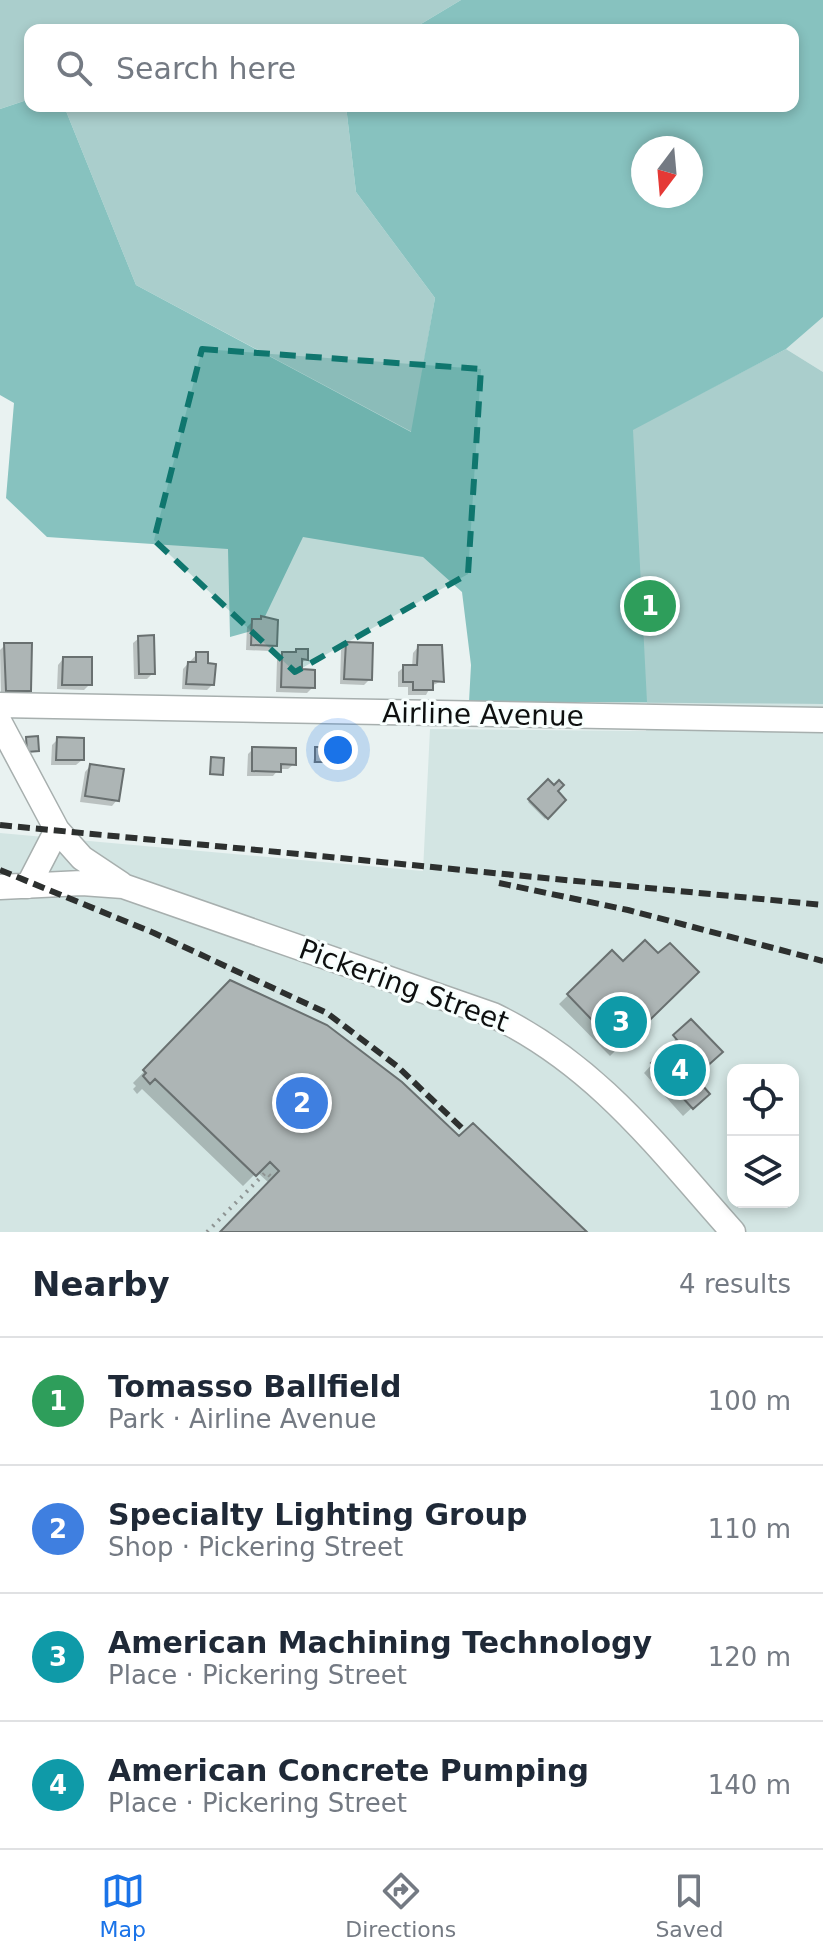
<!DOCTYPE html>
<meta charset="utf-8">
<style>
body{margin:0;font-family:"DejaVu Sans",sans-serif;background:#f2f2f3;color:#1f2937}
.controls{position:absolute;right:24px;bottom:24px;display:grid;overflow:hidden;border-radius:16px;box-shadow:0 4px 12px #0003}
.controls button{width:72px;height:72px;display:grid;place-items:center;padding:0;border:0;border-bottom:2px solid #e0e1e3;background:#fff;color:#1f2937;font:40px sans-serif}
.compass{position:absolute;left:631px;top:136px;width:72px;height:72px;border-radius:50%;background:#fff;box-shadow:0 4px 12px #0003;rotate:196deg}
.you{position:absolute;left:338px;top:750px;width:28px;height:28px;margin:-20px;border:6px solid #fff;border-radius:50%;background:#1a73e8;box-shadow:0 0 0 12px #1a73e833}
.badge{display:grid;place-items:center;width:52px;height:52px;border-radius:50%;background:#1a73e8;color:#fff;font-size:26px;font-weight:700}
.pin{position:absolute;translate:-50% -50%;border:4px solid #fff;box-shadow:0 2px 8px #0006}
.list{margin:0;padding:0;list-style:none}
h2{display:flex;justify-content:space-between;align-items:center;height:104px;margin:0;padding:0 32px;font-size:34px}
h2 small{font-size:26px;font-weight:400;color:#747a83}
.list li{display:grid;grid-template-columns:52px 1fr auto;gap:24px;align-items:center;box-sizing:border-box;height:128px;padding:0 32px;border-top:2px solid #e0e1e3}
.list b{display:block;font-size:30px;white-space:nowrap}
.list p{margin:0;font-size:26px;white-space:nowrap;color:#747a83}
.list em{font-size:26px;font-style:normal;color:#747a83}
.icon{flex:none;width:44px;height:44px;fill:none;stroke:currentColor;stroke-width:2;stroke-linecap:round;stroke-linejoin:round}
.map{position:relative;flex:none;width:823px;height:1232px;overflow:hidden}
.search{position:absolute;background:#fff;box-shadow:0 4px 12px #0003;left:24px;right:24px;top:24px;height:88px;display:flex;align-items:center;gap:20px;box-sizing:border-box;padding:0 28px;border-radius:16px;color:#747a83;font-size:30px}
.sheet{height:616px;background:#fff}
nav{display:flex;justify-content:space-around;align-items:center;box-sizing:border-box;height:112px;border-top:2px solid #e0e1e3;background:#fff;font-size:22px;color:#747a83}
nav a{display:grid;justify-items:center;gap:4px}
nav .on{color:#1a73e8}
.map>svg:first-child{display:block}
</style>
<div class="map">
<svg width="823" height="1232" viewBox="0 0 823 1232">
<rect width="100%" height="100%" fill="#e9f2f1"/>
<path fill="#d3e5e3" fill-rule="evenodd" d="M823 317V372L786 349Z
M647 702 823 704V1232H0V833L423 871 430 729 646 731ZM733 1070H793V1202H733Z"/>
<path fill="#aacecc" d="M0 0H461L411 30H30V99L0 109Z
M64 106H346L356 192 435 298 412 432 136 285Z
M786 349 823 372V704L543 702 633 429Z"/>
<path fill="#87c2bf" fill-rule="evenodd" d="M461 0H823V317L786 349 633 430 647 702H469L471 665 462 592 423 557 303 537 259 629 230 637 228 549 47 537 6 498 14 403 0 395V109L30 99V106H64L136 285 411 432 435 298 356 192 346 106H793V30H411ZM643 148H691V196H643Z"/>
<path fill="#0003" d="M253 621 275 645 270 651 246 650 247 627Z
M139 638 153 673 147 679H134L133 643Z
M347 644 370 679 364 685 340 684 341 650Z
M5 645 29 690 24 696H1L0 650Z
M418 647 442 681 431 686 426 695H408V687H398V672L404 667H412L413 653Z
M197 654 212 685 207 690 182 689 183 669Z
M283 654 306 659 300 665 313 687 307 693 276 692 277 660Z
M63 659 90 684 84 690 57 689 58 665Z
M58 739 82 760 76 765H51L52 745Z
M253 749 294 764 288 769H279L273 776H247L248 754Z
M316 749 332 761 313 763Z
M90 766 117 800 112 806 80 802 85 772Z
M548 782 564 800 545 819 528 802Z
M612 953 623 964 658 956 696 972 610 1056 559 1004Z
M231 982 459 1139 584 1232H222L269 1183 257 1172 243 1186 142 1089 137 1094 133 1089 136 1086 133 1083Z
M691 1022 692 1078 707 1094 683 1116 644 1073Z"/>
<path fill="#adb5b5" stroke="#697070" stroke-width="2" d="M261 616 278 620 277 646 251 645 252 619H261Z
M154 635 155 674H139L138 636Z
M346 642 373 643 372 680 344 679Z
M4 643H32L31 691H6Z
M418 645H442L444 682 433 681V690H413V682H403V665H417Z
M296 649H308V660L302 659V669L315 670V688L281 687 282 652H296Z
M196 652H208V663L216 664 214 685 186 684 188 662H196Z
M63 657H92V685H62Z
M38 736 39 751 27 752 26 737Z
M57 737 84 738V760H56Z
M252 747 296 748V765L281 764V772L252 771Z
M315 747H335L334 762H315Z
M211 757 224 758 223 775 210 774Z
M90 764 124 769 119 801 85 796Z
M548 779 554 785 559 780 564 785 558 791 566 800 548 819 528 799Z
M645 940 658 953 670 943 699 972 620 1049 567 994 612 950 623 961Z
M230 980 327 1025 402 1082 459 1136 473 1123 587 1232H220L279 1171 270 1162 256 1176 155 1079 150 1084 143 1076 146 1073 143 1070Z
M691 1019 723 1052 695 1077 710 1094 693 1109 651 1063 677 1040 673 1035Z"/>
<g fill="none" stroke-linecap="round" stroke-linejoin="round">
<g stroke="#a7afae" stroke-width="27">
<path id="street" d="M0 705 823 720
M0 723 57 830 82 858 121 884
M28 886 57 830
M0 887 82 883 123 886 493 1015C597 1065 658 1148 733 1232"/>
</g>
<path stroke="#8e9493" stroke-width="4" stroke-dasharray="2 6" stroke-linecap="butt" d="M207 1232 266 1172 272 1178"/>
<use href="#street" stroke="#fff" stroke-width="24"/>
<path stroke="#2d302f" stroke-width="6" stroke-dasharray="12 6" stroke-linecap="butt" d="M0 825 823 905
M0 870 154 933 327 1013 397 1066 465 1131
M499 883 628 910 823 961"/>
</g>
<path fill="#0f766e" fill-opacity="0.2" stroke="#0f766e" stroke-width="6" stroke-dasharray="16 10" stroke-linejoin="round" d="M202 349 481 369 468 574 295 672 154 540Z"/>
<g text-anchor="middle" stroke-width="6" stroke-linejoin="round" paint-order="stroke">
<g font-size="28" fill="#0e1010" stroke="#f8fffe">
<text transform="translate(483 714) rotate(1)" y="10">Airline Avenue</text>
<text transform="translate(404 985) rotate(20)" y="10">Pickering Street</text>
</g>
</g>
</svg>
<div class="controls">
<button><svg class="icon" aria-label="locate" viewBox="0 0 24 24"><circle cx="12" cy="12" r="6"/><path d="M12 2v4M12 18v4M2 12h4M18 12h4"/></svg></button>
<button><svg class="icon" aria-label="layers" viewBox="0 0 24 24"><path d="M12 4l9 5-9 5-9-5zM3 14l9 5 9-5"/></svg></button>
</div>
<svg class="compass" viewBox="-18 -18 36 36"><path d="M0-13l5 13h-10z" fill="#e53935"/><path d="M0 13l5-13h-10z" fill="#747a83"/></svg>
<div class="you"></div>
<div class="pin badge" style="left:650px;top:606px;background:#2e9e5b">1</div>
<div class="pin badge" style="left:302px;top:1103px;background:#3f7fe0">2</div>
<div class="pin badge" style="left:621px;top:1022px;background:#0f9aa8">3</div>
<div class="pin badge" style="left:680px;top:1070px;background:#0f9aa8">4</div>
<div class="search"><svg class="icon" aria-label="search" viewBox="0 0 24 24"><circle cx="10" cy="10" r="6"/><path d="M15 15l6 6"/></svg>Search here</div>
</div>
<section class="sheet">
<h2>Nearby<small>4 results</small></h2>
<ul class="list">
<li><span class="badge" style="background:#2e9e5b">1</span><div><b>Tomasso Ballfield</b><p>Park · Airline Avenue</p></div><em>100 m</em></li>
<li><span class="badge" style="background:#3f7fe0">2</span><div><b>Specialty Lighting Group</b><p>Shop · Pickering Street</p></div><em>110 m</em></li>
<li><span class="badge" style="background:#0f9aa8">3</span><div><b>American Machining Technology</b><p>Place · Pickering Street</p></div><em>120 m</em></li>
<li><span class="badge" style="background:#0f9aa8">4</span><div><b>American Concrete Pumping</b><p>Place · Pickering Street</p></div><em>140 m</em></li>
</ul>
</section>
<nav>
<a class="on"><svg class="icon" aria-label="map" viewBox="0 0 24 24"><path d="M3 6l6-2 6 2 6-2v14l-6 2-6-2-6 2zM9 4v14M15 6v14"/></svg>Map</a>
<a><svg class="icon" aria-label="directions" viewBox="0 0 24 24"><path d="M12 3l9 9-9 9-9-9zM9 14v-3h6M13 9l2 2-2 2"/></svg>Directions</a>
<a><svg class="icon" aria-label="saved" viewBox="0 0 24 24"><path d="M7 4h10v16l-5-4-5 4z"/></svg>Saved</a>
</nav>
